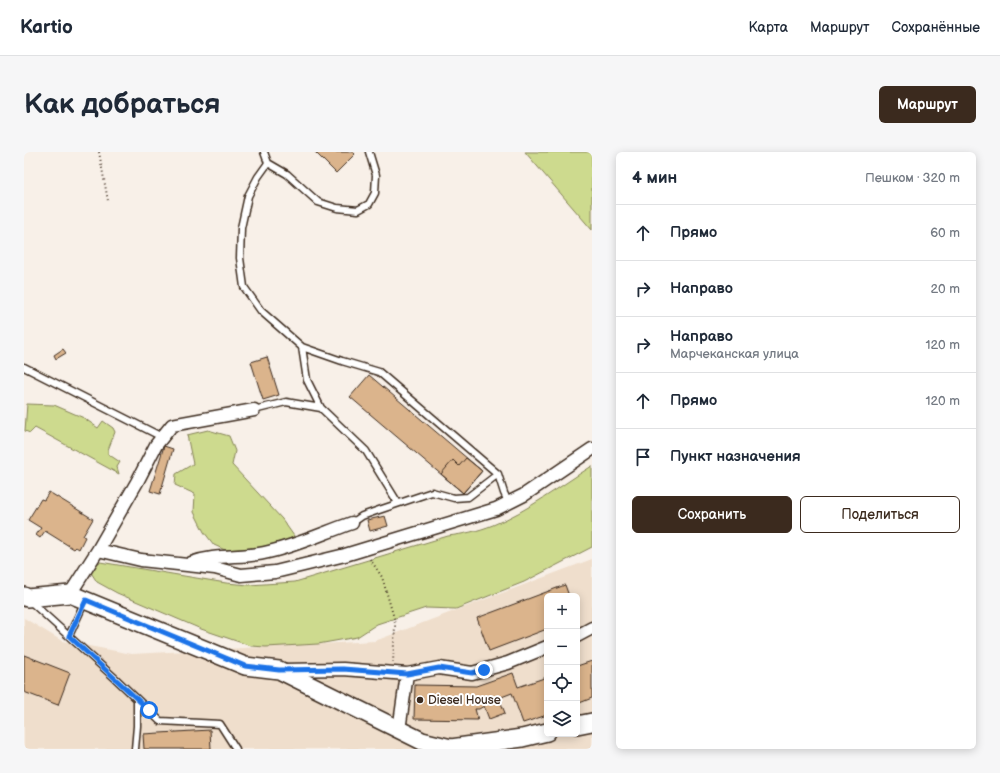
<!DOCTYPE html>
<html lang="ru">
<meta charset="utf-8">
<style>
body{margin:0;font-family:"Balsamiq Sans",sans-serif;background:#f6f6f7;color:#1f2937}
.controls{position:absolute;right:12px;bottom:12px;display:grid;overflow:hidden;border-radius:6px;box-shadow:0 2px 10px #0003}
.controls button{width:36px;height:36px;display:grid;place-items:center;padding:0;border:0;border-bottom:1px solid #e0e1e3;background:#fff;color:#1f2937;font:20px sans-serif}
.stop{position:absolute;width:12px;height:12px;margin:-9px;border:3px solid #1a73e8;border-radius:50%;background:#fff}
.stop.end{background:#1a73e8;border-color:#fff;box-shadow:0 1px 4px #0008}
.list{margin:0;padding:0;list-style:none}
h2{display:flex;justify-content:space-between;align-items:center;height:52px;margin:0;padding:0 16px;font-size:17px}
h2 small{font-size:13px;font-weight:400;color:#747a83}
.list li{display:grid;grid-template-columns:26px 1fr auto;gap:12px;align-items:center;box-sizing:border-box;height:56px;padding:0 16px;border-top:1px solid #e0e1e3}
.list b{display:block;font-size:15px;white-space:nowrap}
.list p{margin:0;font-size:13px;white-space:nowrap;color:#747a83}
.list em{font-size:13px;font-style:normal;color:#747a83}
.actions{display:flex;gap:8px;padding:12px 16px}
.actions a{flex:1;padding:9px 0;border:1px solid #3b2a1e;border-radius:6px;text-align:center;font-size:14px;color:#3b2a1e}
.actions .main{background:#3b2a1e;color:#fff}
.icon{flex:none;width:22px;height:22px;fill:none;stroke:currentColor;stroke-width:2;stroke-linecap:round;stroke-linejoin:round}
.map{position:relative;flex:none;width:568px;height:597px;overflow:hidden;border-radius:6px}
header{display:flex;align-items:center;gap:24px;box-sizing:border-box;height:56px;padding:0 20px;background:#fff;border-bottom:1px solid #e0e1e3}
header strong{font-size:19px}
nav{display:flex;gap:22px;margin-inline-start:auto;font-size:14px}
.intro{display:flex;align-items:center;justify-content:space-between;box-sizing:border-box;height:96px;padding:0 24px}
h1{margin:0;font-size:28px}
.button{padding:10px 18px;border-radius:6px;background:#3b2a1e;color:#fff;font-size:14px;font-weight:700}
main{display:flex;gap:24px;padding:0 24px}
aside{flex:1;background:#fff;border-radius:6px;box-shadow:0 2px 10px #0003}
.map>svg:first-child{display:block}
</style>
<header>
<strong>Kartio</strong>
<nav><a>Карта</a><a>Маршрут</a><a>Сохранённые</a></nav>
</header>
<div class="intro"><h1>Как добраться</h1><a class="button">Маршрут</a></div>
<main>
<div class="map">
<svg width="568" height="597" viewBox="0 0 568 597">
<rect width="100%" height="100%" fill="#f8f0e8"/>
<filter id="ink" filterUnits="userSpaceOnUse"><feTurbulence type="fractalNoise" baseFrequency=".025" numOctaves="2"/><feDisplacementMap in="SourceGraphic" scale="8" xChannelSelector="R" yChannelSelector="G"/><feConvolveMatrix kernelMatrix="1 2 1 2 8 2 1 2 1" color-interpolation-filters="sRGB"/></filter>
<g filter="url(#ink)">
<path fill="#efdecc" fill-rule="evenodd" d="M568 407V597H0V466L38 489 108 502 351 489ZM523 444H553V582H523Z"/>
<path fill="#cdda8e" stroke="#848256" d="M501 0H568V78Z
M3 252 30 253 60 266 74 276 79 269 89 276 91 280 84 298V302L96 310 93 315 95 322 11 276 6 281 1 279Z
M184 278 205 284 211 299 208 313 258 367 270 384 265 388 244 395 201 398 190 393 180 380 170 360 171 342 151 333 152 322 169 312 163 283Z
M568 314V395L500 430 432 457 402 456 353 472 333 485 294 492 242 495 227 494 177 477 93 441 73 430 66 419 69 414 76 410 202 431 225 433 271 430 424 384C440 382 454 379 469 373 504 359 536 334 568 314Z"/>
<path fill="#dbb48c" stroke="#3b2a1e" d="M291 0H329L331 2 312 21Z
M39 197 42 201 32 207 30 203Z
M243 205 255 243 239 248 227 210Z
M345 223 458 319 439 341 326 245Z
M140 294 149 297 136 342 126 339Z
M442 306 458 319 439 341 417 322 429 308 435 314Z
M25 340 69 367 59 384 61 385 55 397 52 395 50 397 21 379 16 386 12 383 17 376 4 368 17 347 20 348Z
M361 364 364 374 346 379 343 368Z
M541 433 545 444H523V477L465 499 453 466Z
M0 503 46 521 34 553 0 540Z
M568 509V546L553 552V514Z
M489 521 494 535 523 525V563L499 571 488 541 475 546 481 561 465 567 460 554 455 557H451L454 568 390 567 391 533 452 534Z
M186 578 187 597H120L119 582Z"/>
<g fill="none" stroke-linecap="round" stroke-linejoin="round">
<g stroke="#3b2a1e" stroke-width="9">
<path id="lane" d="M240 0 244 11 263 22 294 50 313 56 334 58 345 52 351 41 352 23 345 0
M244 11 234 25 224 44 217 76 216 106 220 135 237 159 278 195 318 209 355 220 474 322 480 341 485 352
M278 195 283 228 297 256 342 299 374 351
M0 215 138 285
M230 258 262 250 297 256
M328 371 338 364 355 358 408 340 430 346 444 345 474 322
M6 449 92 527 136 569 196 572 212 597
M45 484 61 449
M111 597 113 574V547"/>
</g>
<g stroke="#3b2a1e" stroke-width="15">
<path id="street" d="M74 398 117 408 191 416 217 423 251 420 321 403 472 357 500 343 568 297
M167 411C191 402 216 406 240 401 270 395 299 381 328 371
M46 442 74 398 113 330 132 293 148 273 230 258
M553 484 568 476
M259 518 319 517 383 522 415 516 448 521 484 511 523 495
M375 578 383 522"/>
</g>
<g stroke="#3b2a1e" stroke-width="20">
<path id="secondary" d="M0 444 3 446 46 442 221 514 255 518 398 589 427 596 498 586 523 580
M553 573 568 570"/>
</g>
<path stroke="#3b2a1e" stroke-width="2" stroke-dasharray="1 3" stroke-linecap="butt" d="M75 0 84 49
M346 407 358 425 370 466 371 474 369 510"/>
<use href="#lane" stroke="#fff" stroke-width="6"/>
<use href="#street" stroke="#fff" stroke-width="12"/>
<use href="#secondary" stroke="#fff" stroke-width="17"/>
</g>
</g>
<g fill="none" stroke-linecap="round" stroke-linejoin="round" filter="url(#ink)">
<path stroke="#1a73e8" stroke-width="5" d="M125 558 45 484 62 448 221 514 255 518 319 517 383 522 415 516 448 521 460 518"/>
</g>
<circle fill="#3b2a1e" stroke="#fff" stroke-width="1.5" cx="396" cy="548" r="4"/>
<g text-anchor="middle" stroke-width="4" stroke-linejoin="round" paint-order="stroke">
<g font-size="12" fill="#3b2a1e" stroke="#fff" text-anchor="start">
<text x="404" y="552">Diesel House</text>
</g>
</g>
</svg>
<div class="controls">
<button>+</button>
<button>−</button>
<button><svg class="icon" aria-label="locate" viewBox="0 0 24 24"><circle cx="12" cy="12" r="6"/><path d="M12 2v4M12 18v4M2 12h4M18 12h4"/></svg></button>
<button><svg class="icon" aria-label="layers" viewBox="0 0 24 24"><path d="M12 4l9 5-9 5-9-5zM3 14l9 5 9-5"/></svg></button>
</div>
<div class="stop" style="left:125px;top:558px"></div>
<div class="stop end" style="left:460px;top:518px"></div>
</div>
<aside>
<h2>4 мин<small>Пешком · 320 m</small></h2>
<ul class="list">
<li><svg class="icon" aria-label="ahead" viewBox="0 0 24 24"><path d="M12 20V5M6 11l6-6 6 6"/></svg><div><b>Прямо</b></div><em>60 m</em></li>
<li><svg class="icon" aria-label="right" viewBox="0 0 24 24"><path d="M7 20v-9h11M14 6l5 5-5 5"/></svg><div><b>Направо</b></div><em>20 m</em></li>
<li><svg class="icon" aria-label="right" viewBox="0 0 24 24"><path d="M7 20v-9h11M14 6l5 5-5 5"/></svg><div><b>Направо</b><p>Марчеканская улица</p></div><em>120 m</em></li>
<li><svg class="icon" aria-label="ahead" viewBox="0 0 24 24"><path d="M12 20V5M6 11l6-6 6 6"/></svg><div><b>Прямо</b></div><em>120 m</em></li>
<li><svg class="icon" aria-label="arrive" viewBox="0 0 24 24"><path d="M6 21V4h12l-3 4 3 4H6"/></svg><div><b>Пункт назначения</b></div></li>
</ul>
<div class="actions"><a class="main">Сохранить</a><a>Поделиться</a></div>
</aside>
</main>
